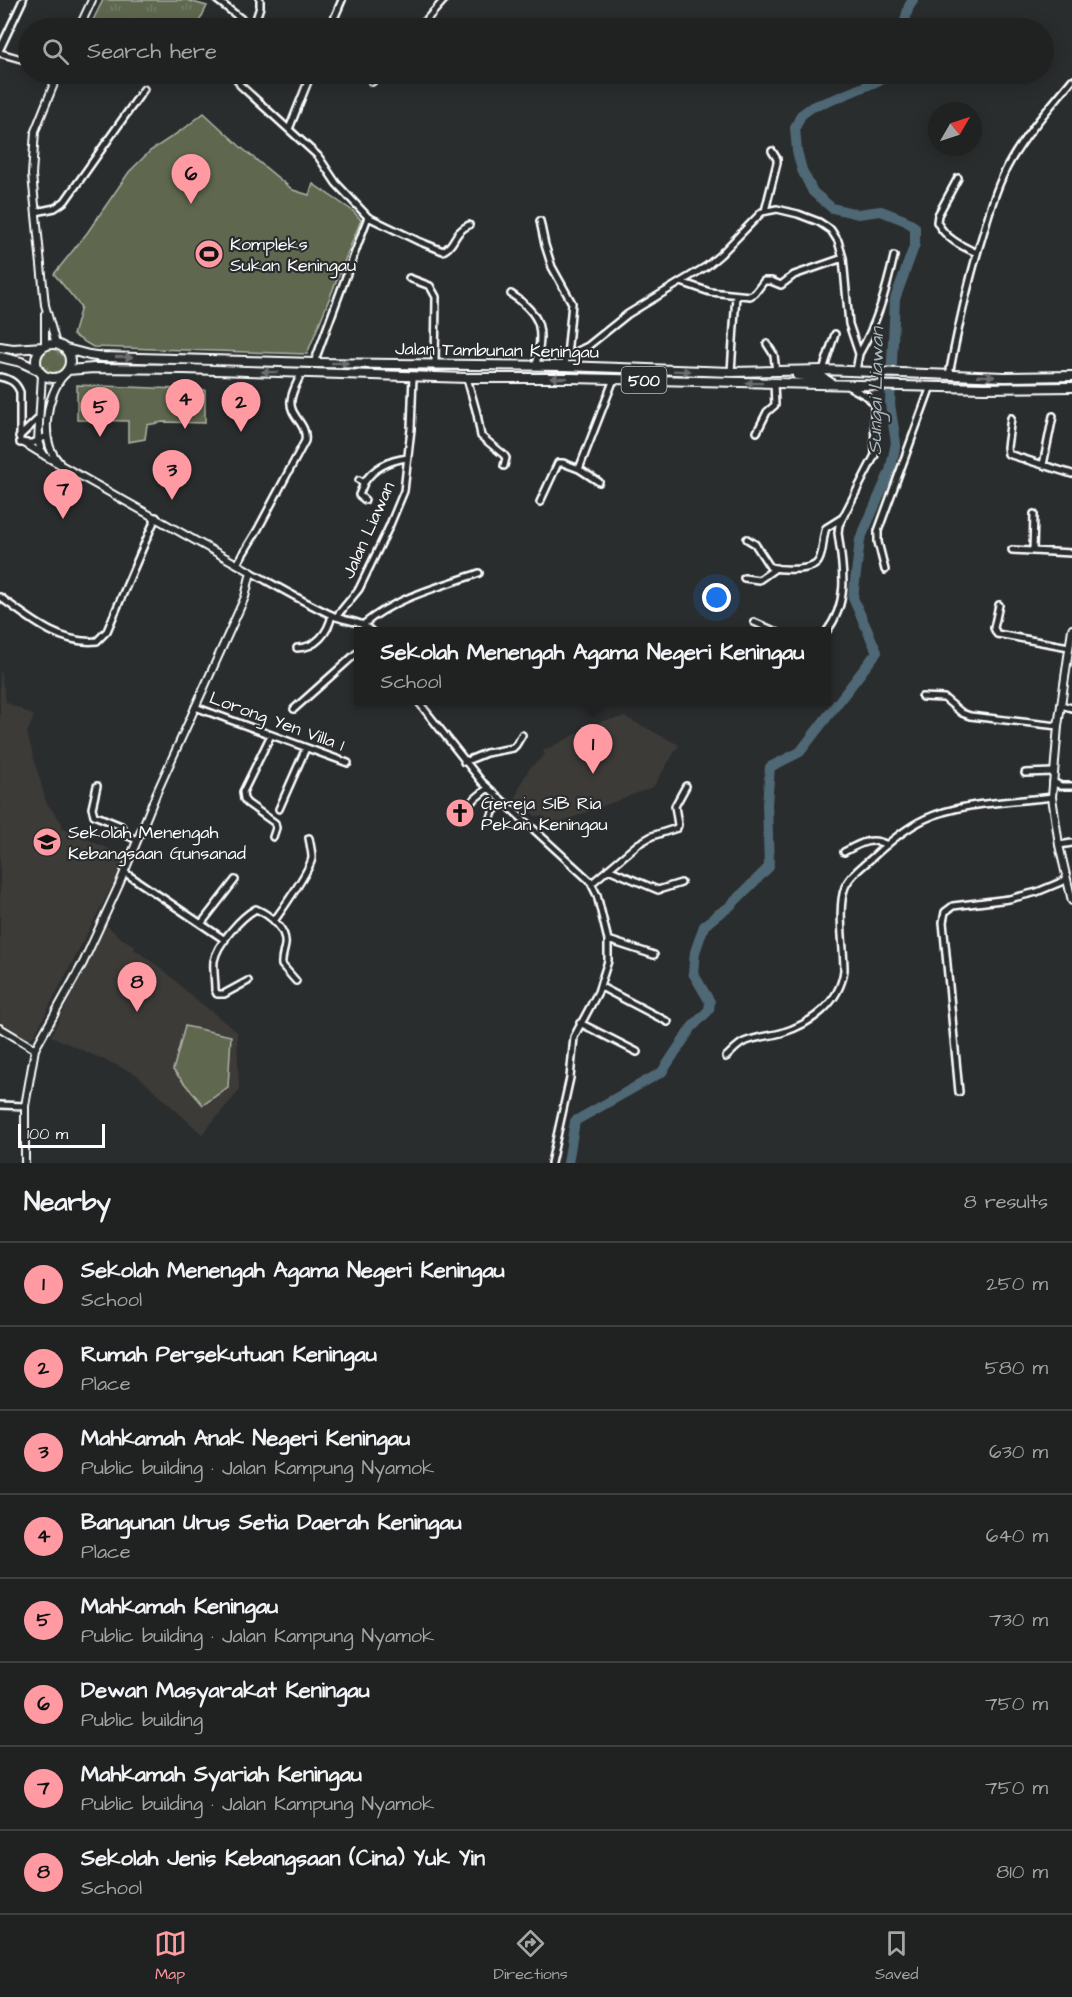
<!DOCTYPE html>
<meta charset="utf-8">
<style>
body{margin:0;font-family:"Architects Daughter",sans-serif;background:#2d2f2f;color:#f1f3f6}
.compass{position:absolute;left:928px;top:102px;width:54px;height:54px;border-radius:50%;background:#202222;box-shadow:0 3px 15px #0003;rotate:51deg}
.scale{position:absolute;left:18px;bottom:15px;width:87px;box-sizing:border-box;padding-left:6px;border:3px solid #fff;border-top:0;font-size:16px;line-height:21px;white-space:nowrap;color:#fff;-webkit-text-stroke:4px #2a2d2e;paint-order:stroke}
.you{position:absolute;left:717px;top:598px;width:21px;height:21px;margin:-15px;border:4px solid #fff;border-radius:50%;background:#1a73e8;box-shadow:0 0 0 9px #1a73e833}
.badge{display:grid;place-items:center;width:39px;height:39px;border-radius:50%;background:#ff9aa2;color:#111;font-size:20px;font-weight:700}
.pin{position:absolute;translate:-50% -50px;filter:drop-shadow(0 2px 3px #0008)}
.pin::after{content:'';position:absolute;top:32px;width:21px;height:18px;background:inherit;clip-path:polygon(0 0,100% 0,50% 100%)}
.popup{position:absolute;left:354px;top:627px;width:477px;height:78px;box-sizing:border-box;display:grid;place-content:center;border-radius:0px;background:#202222;filter:drop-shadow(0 2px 4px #0005);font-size:20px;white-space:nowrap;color:#a2a4a5}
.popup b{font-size:22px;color:#f1f3f6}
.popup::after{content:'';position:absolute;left:50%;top:100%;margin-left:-12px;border:12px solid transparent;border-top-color:#202222}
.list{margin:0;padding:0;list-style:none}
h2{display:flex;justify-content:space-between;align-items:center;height:78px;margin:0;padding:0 24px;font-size:26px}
h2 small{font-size:20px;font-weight:400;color:#a2a4a5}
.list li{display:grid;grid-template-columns:39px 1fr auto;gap:18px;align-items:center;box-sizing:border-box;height:84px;padding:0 24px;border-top:2px solid #3d3f40}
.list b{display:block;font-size:22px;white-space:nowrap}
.list p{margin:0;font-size:20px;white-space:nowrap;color:#a2a4a5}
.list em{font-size:20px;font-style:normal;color:#a2a4a5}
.icon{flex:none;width:33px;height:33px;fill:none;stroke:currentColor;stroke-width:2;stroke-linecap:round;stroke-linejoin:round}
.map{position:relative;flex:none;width:1072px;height:1163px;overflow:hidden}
.search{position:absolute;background:#202222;box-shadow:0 3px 15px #0003;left:18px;right:18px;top:18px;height:66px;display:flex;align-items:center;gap:15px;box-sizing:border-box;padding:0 21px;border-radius:33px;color:#a2a4a5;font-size:22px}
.sheet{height:750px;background:#202222}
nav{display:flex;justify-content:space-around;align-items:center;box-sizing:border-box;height:84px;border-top:2px solid #3d3f40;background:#202222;font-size:16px;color:#a2a4a5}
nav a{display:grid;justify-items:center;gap:3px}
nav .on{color:#ff9aa2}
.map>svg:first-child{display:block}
</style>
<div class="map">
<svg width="1072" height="1163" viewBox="0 0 1072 1163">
<defs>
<pattern id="park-tufts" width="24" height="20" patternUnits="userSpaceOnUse" patternTransform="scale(1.5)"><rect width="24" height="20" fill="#5e684f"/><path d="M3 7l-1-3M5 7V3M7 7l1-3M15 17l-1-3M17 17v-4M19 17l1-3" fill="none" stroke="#767f69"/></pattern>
<pattern id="water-ripples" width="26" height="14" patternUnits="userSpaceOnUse" patternTransform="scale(1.5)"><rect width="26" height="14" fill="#506875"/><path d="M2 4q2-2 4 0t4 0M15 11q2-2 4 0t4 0" fill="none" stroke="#6a7f8a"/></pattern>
</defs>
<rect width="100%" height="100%" fill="#2a2d2e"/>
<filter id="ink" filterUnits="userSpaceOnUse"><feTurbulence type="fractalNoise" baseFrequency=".0167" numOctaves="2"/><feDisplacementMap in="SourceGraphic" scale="12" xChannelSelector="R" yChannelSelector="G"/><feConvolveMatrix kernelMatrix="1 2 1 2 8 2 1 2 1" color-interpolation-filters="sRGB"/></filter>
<g filter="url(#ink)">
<path fill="#3e3a39" d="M0 669 6 702 34 716 27 733 46 802 62 823V828L127 857 34 1036 28 1039 0 1022Z
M625 717 679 745 653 787 553 825 543 816H535L516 797 522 781 530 768 545 755 543 751 602 721Z
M106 925 121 938 135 946 134 949 166 972 187 992 237 1032 239 1091 202 1134 136 1074 51 1036Z"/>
<path fill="#5e684f" stroke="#aeb4a7" stroke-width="1.5" d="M204 113 243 149 293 190 309 195 313 184 353 211 361 220 307 354 93 347 73 335 81 307 54 274 87 233 129 172 150 151 185 128Z
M77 385 205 390V423L163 422 147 425 145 439 128 442V421L77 420Z
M185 1026 231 1036 228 1087 203 1105 173 1070Z"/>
<path fill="url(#park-tufts)" stroke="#aeb4a7" stroke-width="1.5" d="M103 0H186L207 6 196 28H109L93 20Z
M41 361a13 13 0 1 1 26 0a13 13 0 1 1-26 0Z"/>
<path fill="url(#water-ripples)" stroke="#96a4ac" stroke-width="1.5" d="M186 163H208L207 178H186Z"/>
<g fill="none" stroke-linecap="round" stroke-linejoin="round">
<path stroke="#506875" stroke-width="10" d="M903 28 909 6 913 0
M568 1163 575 1121 662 1072 692 1027 709 1010 710 1002 693 973 695 952 704 926 717 915 728 908 769 867 767 804 770 767 800 752 877 652 853 598 860 540 890 471 896 443 890 404 895 299 915 244V227L904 220 881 211 858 214 832 208 813 192 802 170 797 151 795 128 801 115 812 107 832 100 883 79 892 74"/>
<g stroke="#fff" stroke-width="10">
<path id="minor" d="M217 0 253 28
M253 28 260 7V0
M330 28 342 0
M419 28 444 0
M0 49 23 0
M0 53 28 61
M237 74V79L240 85 318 156 336 183 368 217 314 363
M372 82 380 74
M289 129 311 74
M958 178 938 215 937 222C945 238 961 246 977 253
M765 211 777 163V159L772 151
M36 212 55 208 65 201 144 89
M368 217 418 241 443 251C456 245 452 233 469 225
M540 221 545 245 552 267 572 303 567 356
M409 278 430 286 436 297 435 365
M681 282 710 292 750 296 755 293 764 281H771L781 285 794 275 843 258
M511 294C544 316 543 330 536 366
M767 344 774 355 776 372
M859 354C877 323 886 291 894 256
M564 366 567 356 588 346 628 314 707 266 721 254 762 212 777 209 798 214 819 222 831 230 838 241 843 258 849 324 859 354 856 371
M823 370 835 334
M731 372 736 295
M949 375C958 328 968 282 982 237 990 210 997 184 1011 160 1028 131 1051 106 1072 80
M0 377C10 379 16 382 20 392V443H33L47 436
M467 378 477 414 481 436 504 455 506 458 504 466
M1011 418 1007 447 1008 454 1072 474
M757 432 767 412 775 405 774 383
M19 437 39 418
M1043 465 1053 416
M359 480 364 483C374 467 390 460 408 458
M599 482 579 469 614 379
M364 483 359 495 365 500
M540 502 558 463H563L579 469
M747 539 755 544 770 567C781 570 814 572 819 560 824 550 822 538 826 528L842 518
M1012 550 1072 553
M1033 551 1034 514
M237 564 258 529 305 441C308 423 289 417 291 400 292 391 298 381 302 372
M885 570 878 542V531L931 386
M251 572C278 587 305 603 334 616 347 622 361 620 372 632
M744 578 759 580 776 568
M0 597C29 618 60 645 97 641L107 631 156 517
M999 605 994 628 997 634 1069 647
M336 617 359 589 389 527 404 491 411 429 413 376
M754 622 777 632
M364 624C396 597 440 587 479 573
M826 632C850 602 843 568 838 533L839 525 875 455 874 405 868 397 848 386
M297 648C316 648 328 633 332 615
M922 697 944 698 962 713 970 716 1058 726
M417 700 482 782 590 881 597 895 608 940V961L598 992 574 1037 570 1078 551 1163
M1061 705 1072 708
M195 707 348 763
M294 709 359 651
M271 735 243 792 244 799 247 803 275 823 276 828 273 837
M464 762 486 753 513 748 516 745 522 735
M1025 773 1053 772
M1053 782 1061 786H1072
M97 786 92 808 94 815 121 826 128 836 137 840
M471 802 488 788
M279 809 306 748
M490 821 493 812 502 801
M1059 845 1072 843
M844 852C859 844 871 836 887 845
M608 869 658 890 681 883
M124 872 225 940
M592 883 638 844 652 836 677 828 678 825 675 806 686 786
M274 921C282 910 310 870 312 858 312 852 310 844 309 838
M201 924 235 880
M608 940 654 955
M248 981 224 994H217L215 990C215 980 213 970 214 961 217 944 241 917 256 909 270 915 287 929 285 945 284 952 281 958 282 965L296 981
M601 987 668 1022
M580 1023 637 1052
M726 1057C732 1052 737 1045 744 1042 756 1037 769 1036 781 1033 811 1024 840 1003 844 970 844 947 837 907 845 887 850 875 863 866 873 857 888 843 906 828 925 819 961 802 1013 802 1052 797
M959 1092 943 922 945 912 953 906 1009 899 1037 892 1066 880
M0 1105 25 1106"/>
</g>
<g stroke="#fff" stroke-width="10">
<path id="tertiary" d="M79 28 92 0
M56 344 45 305 32 175 35 131 58 74
M45 345V314
M24 443 42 454
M59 462C39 441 46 395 64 375
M1072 629 1058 726 1052 797 1059 845 1072 901
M0 1028 35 1049
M25 1163V1106L35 1049 83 963 119 885 157 792 245 597 251 572 45 456 41 450 38 441 42 375"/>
</g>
<g stroke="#fff" stroke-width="12">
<path id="primary" d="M36 361a17 17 0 1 1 34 0a17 17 0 1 1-34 0Z
M0 347 13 349 43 347
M66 349 89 355 103 357 314 363 564 366 731 372 823 370 1004 377 1072 376
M0 357 21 362 38 370
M68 370 94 368 184 369 467 378H571L984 388 1072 387
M797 375 822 377 831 383"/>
</g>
<use href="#minor" stroke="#2a2d2e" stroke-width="5"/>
<use href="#tertiary" stroke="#2a2d2e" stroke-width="6"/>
<use href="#primary" stroke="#2a2d2e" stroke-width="8"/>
</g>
<defs><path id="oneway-solid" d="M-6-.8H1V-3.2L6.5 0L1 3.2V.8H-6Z" transform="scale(1.5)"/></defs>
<g fill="#6a6c6d">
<use href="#oneway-solid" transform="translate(124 357) rotate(1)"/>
<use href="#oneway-solid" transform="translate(340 363)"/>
<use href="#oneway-solid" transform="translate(682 371) rotate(2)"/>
<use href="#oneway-solid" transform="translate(270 372) rotate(-179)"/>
<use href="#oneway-solid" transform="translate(986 376) rotate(2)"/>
<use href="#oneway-solid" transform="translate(559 378) rotate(-179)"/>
<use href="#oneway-solid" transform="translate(754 383) rotate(-179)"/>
</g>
</g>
<defs>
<g id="stadium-disc" transform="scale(1.5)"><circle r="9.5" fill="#ff9aa2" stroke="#2a2d2e"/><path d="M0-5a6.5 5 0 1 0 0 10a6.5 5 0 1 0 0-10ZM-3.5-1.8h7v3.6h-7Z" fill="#111"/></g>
<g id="church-disc" transform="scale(1.5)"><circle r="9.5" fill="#ff9aa2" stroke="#2a2d2e"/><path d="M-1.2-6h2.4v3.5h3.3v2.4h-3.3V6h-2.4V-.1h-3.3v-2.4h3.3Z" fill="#111"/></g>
<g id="school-disc" transform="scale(1.5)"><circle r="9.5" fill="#ff9aa2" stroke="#2a2d2e"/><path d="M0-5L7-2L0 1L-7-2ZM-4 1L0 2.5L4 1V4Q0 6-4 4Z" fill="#111"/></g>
</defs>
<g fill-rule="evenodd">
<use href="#stadium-disc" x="209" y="254"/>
<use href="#church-disc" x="460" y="813"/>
<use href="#school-disc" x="47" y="842"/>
</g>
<g text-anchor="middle" stroke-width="4.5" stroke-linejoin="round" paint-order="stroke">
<rect fill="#2a2d2e" stroke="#bfc0c0" stroke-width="1.5" x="621.5" y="367" width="45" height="26" rx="4.5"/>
<g font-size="16" font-weight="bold" fill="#fff">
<text x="644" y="386">500</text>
</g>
<g font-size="18" fill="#fff" stroke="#2a2d2e" text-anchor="start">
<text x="230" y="250">Kompleks<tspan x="230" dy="21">Sukan Keningau</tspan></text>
<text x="481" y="809">Gereja SIB Ria<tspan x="481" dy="21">Pekan Keningau</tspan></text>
<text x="68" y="838">Sekolah Menengah<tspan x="68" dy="21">Kebangsaan Gunsanad</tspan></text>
</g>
<g font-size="18" fill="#fff" stroke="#2a2d2e">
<text transform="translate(497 350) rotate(1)" y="6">Jalan Tambunan Keningau</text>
<text transform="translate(368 530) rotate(-66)" y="6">Jalan Liawan</text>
<text transform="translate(277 721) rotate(20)" y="6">Lorong Yen Villa 1</text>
</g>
<g font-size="20" font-style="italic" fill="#a8b4ba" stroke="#2a2d2e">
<text transform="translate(875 391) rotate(-89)" y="7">Sungai Liawan</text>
</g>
</g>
</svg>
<svg class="compass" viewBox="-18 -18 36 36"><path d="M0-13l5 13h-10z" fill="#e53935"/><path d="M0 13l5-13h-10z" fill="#a2a4a5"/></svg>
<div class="scale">100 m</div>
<div class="you"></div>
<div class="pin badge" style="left:593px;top:774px">1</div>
<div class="popup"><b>Sekolah Menengah Agama Negeri Keningau</b>School</div>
<div class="pin badge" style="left:241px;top:432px">2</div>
<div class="pin badge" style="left:172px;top:500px">3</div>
<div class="pin badge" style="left:185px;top:429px">4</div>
<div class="pin badge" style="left:100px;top:437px">5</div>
<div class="pin badge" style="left:191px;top:204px">6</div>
<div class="pin badge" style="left:63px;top:519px">7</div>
<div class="pin badge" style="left:137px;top:1012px">8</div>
<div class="search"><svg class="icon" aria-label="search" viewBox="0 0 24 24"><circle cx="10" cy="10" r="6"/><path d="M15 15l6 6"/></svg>Search here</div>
</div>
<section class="sheet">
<h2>Nearby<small>8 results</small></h2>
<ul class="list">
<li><span class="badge">1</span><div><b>Sekolah Menengah Agama Negeri Keningau</b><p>School</p></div><em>250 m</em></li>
<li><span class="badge">2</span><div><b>Rumah Persekutuan Keningau</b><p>Place</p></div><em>580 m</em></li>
<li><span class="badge">3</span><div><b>Mahkamah Anak Negeri Keningau</b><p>Public building · Jalan Kampung Nyamok</p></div><em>630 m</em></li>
<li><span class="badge">4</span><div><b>Bangunan Urus Setia Daerah Keningau</b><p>Place</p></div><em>640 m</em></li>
<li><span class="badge">5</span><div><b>Mahkamah Keningau</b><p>Public building · Jalan Kampung Nyamok</p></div><em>730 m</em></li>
<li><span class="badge">6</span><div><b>Dewan Masyarakat Keningau</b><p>Public building</p></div><em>750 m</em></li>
<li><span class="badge">7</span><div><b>Mahkamah Syariah Keningau</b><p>Public building · Jalan Kampung Nyamok</p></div><em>750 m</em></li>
<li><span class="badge">8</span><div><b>Sekolah Jenis Kebangsaan (Cina) Yuk Yin</b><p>School</p></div><em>810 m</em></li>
</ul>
</section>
<nav>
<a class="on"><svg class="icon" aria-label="map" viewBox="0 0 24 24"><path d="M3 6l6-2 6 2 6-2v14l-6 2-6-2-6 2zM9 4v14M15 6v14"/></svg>Map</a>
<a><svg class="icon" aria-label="directions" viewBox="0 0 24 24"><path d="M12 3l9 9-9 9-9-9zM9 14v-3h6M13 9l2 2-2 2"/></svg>Directions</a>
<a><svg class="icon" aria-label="saved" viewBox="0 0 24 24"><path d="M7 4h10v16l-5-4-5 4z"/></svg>Saved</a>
</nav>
